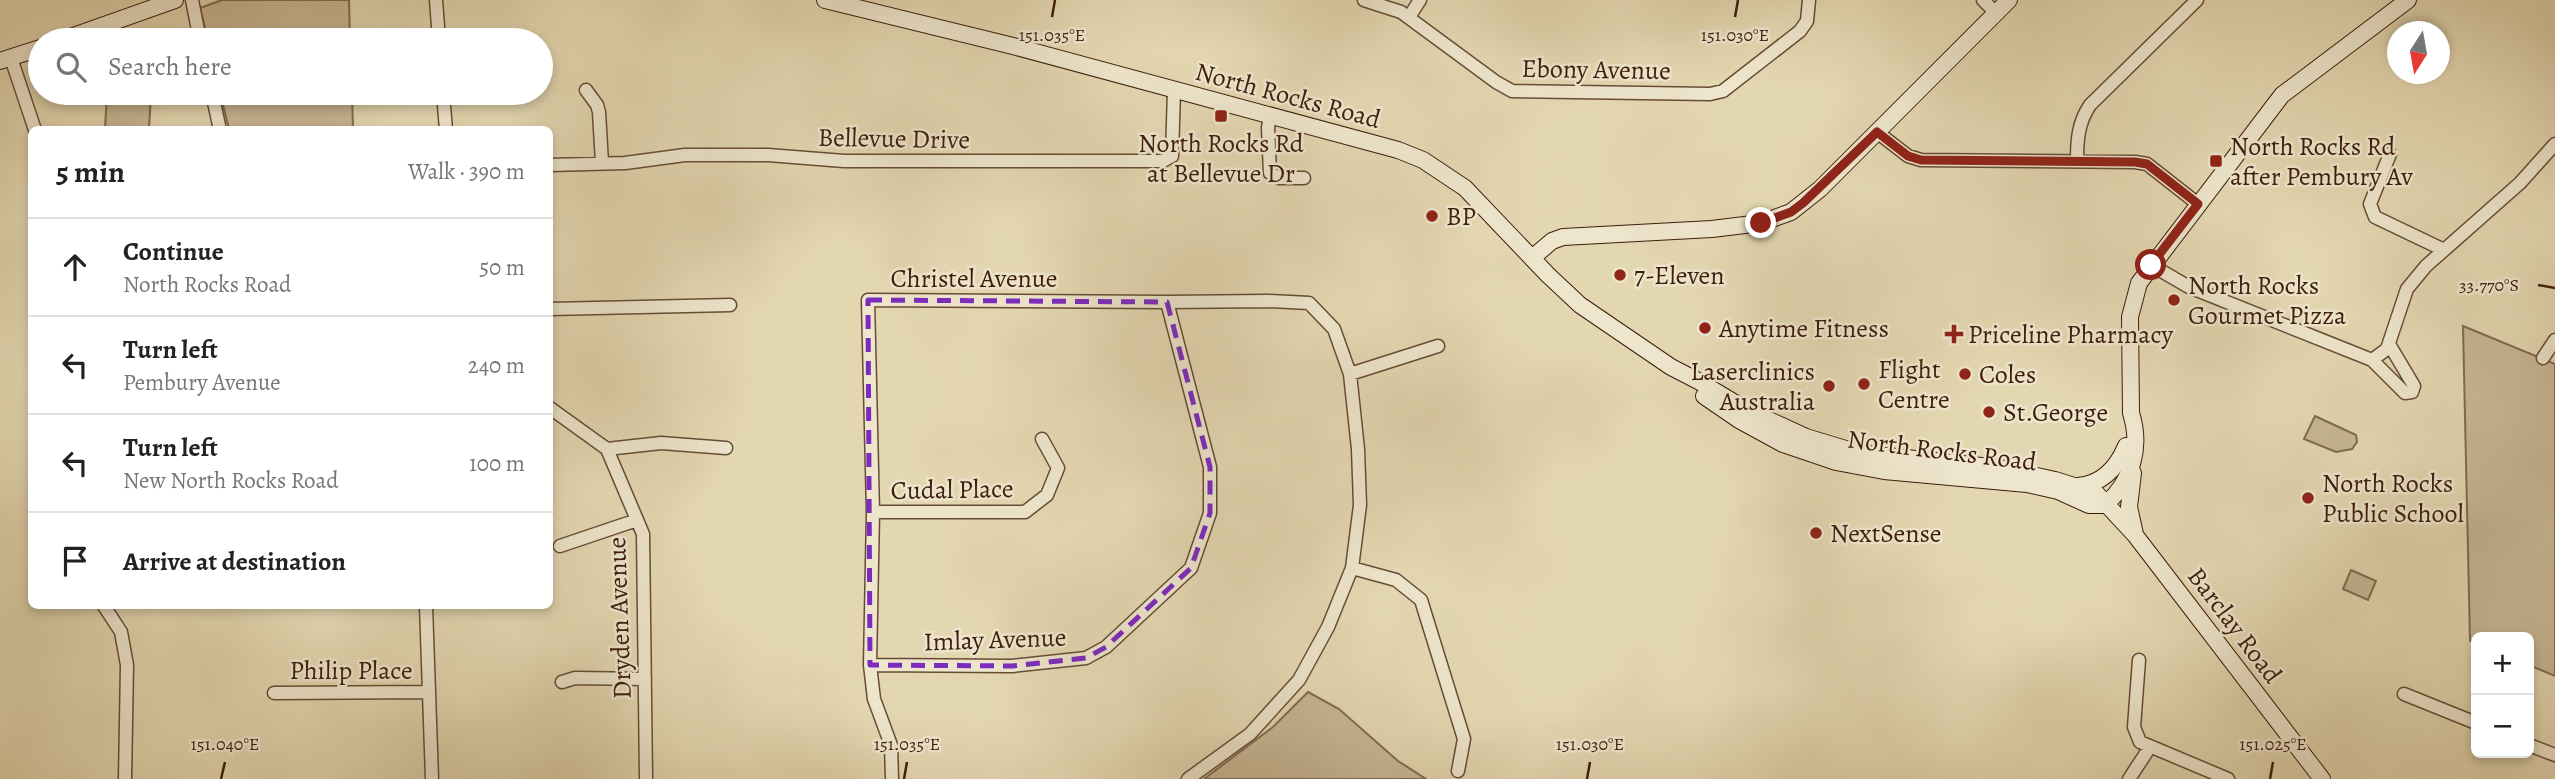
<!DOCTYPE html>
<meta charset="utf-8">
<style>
body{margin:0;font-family:Alegreya,serif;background:#f2f2f2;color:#222}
.controls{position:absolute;right:21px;bottom:21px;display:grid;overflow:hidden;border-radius:10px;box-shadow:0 4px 10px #0003}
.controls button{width:63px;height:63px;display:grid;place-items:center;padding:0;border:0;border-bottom:2px solid #e0e0e0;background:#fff;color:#222;font:35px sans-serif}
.compass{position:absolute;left:2387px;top:21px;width:63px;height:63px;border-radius:50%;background:#fff;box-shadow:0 4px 10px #0003;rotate:191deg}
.stop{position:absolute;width:21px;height:21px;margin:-16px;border:5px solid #8f2418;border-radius:50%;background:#fff}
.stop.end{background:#8f2418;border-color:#fff;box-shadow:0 2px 7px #0008}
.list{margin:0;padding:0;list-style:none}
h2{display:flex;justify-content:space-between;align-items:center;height:91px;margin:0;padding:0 28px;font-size:30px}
h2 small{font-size:23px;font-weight:400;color:#767676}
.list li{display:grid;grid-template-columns:46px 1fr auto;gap:21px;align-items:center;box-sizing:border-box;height:98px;padding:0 28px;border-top:2px solid #e0e0e0}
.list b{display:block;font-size:26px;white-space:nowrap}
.list p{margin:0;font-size:23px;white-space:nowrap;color:#767676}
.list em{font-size:23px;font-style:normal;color:#767676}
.icon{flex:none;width:38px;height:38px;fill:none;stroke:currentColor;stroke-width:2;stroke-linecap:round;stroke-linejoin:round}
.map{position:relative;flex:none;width:2555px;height:779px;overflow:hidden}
.search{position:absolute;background:#fff;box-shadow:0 4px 10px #0003;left:28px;top:28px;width:525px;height:77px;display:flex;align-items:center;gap:18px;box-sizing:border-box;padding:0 24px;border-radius:38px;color:#767676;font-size:26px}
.panel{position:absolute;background:#fff;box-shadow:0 4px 10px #0003;left:28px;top:126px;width:525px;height:483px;border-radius:10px}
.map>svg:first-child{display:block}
</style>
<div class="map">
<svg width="2555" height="779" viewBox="0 0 2555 779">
<rect width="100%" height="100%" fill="#e3d7b1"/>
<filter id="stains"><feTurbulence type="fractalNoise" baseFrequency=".00286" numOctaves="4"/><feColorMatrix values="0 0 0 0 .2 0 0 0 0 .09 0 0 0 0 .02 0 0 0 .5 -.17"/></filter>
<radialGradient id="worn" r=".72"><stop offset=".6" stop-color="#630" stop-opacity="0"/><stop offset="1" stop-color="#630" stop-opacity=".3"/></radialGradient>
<path fill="#c7b795" stroke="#826a50" stroke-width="2" d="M222 0H349L350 40H208L200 8Z
M107 93H151L149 129H105Z
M220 93H352L353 129H229Z
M2463 326 2555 364V676L2529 665V637H2476V644L2470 641Z
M2315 416 2356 435 2357 442 2352 449 2336 452 2304 439Z
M2351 570 2376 581 2368 600 2343 589Z
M1308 692 1339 709 1398 761 1426 779H1204L1273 727Z"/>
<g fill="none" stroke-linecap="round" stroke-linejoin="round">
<g stroke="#674c35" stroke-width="15">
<path id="street" d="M192 0 200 40
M436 0 439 40
M1364 0 1401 12 1496 82 1512 91 1710 94 1723 91 1800 31 1807 21 1809 0
M1983 0 1996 13
M1409 17 1420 0
M11 58 35 130
M586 90 597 105 599 112 602 163
M212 93 220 130
M443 93 446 130
M1270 116 1268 128 1270 173 1279 178H1304
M1877 132 1908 156 1921 160 2135 162 2147 164 2198 204
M2390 154 2370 204 2375 217 2444 250
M2077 161C2077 140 2078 123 2090 105L2197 0
M550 165 625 163 685 155H768L844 161H1163L1172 156 1174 90
M2151 265 2189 287 2372 360 2387 349 2407 289 2426 266 2520 183 2555 144
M550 309 730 305
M2543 358 2555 340
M2372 360 2405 393 2412 392 2414 386 2389 344
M1350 374 1438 346
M550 408 607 449 643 534 646 779
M607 449 661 443 726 448
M873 512H1025L1047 495 1058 468 1042 439
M560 546 637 520
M1352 568 1396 580 1421 600 1464 739 1458 771
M104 606 121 632 127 665 125 779
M426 606 432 779
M2139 660 2134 727 2140 742 2228 779
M870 665 1012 666 1086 658 1106 647 1191 568 1210 513V467L1167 302
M562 682 575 678 645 679
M274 693 429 692
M2404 694 2476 723
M2529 745 2555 755
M892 779 891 745 874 699 870 665 873 512 868 300 1167 302 1268 301 1309 303 1334 329 1350 374 1358 449 1360 505 1352 568 1328 627 1299 680 1250 734 1188 779
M2129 779 2150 747"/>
</g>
<g stroke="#3e1d0c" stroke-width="18">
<path id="secondary" d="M825 0 1013 46 1398 150 1423 160 1465 188 1548 275 1580 305 1671 367 1700 382 1745 409 1806 437 1859 453 2000 468 2055 480 2096 493 2135 535 2322 779
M62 40 175 0
M0 61 40 48
M1532 258 1552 241 1563 237 1712 229 1761 223 1791 212 1820 189 2009 0
M1704 396 1739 420 1783 444 1836 462 1884 471 2027 484 2058 491 2089 505H2105C2132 481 2142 448 2131 413L2130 317 2139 283 2282 95 2408 0
M2133 473 2129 507 2135 534
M2078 486C2102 484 2117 468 2126 446"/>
</g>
<use href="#street" stroke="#ede5cc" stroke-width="12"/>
<use href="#secondary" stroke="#ede5cc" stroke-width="16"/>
</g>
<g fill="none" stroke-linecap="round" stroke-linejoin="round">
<path stroke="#8f2418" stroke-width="9" d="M1761 223 1791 212 1803 203 1877 132 1908 156 1921 160 2135 162 2147 164 2198 204 2151 265"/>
</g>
<path fill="none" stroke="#7b2cbf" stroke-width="5" stroke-dasharray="14 9" stroke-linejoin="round" d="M868 300 1167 302 1210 467V513L1191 568 1106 647 1086 658 1012 666 870 665Z"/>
<path fill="none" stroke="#3e1d0c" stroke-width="2.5" d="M1052 17 1055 0M1735 17 1738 0M2538 285 2555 288M221 779 225 762M904 779 907 762M1587 779 1590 762M2270 779 2273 762"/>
<g fill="#8f2418" stroke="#ede5cc" stroke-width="2.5">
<rect x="1214" y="109" width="14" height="14" rx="3.5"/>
<rect x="2209" y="154" width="14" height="14" rx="3.5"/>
<circle cx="1432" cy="216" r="7"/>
<circle cx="1620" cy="275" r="7"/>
<circle cx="2174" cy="300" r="7"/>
<circle cx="1705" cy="328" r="7"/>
<path d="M1950.5 323.5h7v7h7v7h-7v7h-7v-7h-7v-7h7z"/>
<circle cx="1965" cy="374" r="7"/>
<circle cx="1864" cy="384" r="7"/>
<circle cx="1829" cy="386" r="7"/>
<circle cx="1989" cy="412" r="7"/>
<circle cx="2308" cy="498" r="7"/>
<circle cx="1816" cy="533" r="7"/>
</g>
<g text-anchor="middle" stroke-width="5" stroke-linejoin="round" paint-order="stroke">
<g font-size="26" fill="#3e1d0c" stroke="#ede5cc">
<text transform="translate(1596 69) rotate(1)" y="9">Ebony Avenue</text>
<text transform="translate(1288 95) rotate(15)" y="9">North Rocks Road</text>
<text transform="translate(894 138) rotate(1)" y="9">Bellevue Drive</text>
<text x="974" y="287">Christel Avenue</text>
<text transform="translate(1942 450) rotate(7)" y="9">North Rocks Road</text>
<text transform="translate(952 489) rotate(-1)" y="9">Cudal Place</text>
<text transform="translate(619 618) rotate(-92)" y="9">Dryden Avenue</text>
<text transform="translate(2235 625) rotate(53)" y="9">Barclay Road</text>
<text transform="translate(995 639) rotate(-2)" y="9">Imlay Avenue</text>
<text x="351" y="679">Philip Place</text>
</g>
<g font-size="26" fill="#3e1d0c" stroke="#ede5cc" text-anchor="start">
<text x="1221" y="152" text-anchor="middle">North Rocks Rd<tspan x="1221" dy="30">at Bellevue Dr</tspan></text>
<text x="2230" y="155">North Rocks Rd<tspan x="2230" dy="30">after Pembury Av</tspan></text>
<text x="1446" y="225">BP</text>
<text x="1634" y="284">7-Eleven</text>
<text x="2188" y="294">North Rocks<tspan x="2188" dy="30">Gourmet Pizza</tspan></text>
<text x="1719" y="337">Anytime Fitness</text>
<text x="1968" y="343">Priceline Pharmacy</text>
<text x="1878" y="378">Flight<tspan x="1878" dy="30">Centre</tspan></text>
<text x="1815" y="380" text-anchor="end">Laserclinics<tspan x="1815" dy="30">Australia</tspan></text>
<text x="1979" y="383">Coles</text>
<text x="2003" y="421">St.George</text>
<text x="2322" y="492">North Rocks<tspan x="2322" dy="30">Public School</tspan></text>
<text x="1830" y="542">NextSense</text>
</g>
</g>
<g font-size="18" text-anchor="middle" fill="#3e1d0c" stroke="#ede5cc" stroke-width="5" stroke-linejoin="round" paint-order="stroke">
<text x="1052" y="41">151.035°E</text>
<text x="1735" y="41">151.030°E</text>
<text x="2489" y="291">33.770°S</text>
<text x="225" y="750">151.040°E</text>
<text x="907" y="750">151.035°E</text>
<text x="1590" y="750">151.030°E</text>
<text x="2273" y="750">151.025°E</text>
</g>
<rect width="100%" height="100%" filter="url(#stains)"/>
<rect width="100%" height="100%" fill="url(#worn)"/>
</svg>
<div class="controls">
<button>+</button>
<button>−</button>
</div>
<svg class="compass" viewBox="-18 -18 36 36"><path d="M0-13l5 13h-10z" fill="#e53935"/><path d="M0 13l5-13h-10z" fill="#767676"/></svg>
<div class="stop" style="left:2151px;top:265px"></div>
<div class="stop end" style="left:1761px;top:223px"></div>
<div class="search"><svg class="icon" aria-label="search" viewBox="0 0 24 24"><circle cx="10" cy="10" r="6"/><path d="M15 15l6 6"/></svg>Search here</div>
<section class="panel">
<h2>5 min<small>Walk · 390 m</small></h2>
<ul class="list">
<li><svg class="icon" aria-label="ahead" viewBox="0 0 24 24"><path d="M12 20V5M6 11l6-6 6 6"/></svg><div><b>Continue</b><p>North Rocks Road</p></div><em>50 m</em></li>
<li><svg class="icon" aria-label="left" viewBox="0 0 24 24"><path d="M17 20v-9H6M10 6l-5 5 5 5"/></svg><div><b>Turn left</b><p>Pembury Avenue</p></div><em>240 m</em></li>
<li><svg class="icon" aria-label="left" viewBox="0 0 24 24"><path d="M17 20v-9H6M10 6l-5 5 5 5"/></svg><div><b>Turn left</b><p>New North Rocks Road</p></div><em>100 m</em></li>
<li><svg class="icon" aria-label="arrive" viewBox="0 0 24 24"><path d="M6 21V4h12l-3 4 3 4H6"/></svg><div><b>Arrive at destination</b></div></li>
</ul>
</section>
</div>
